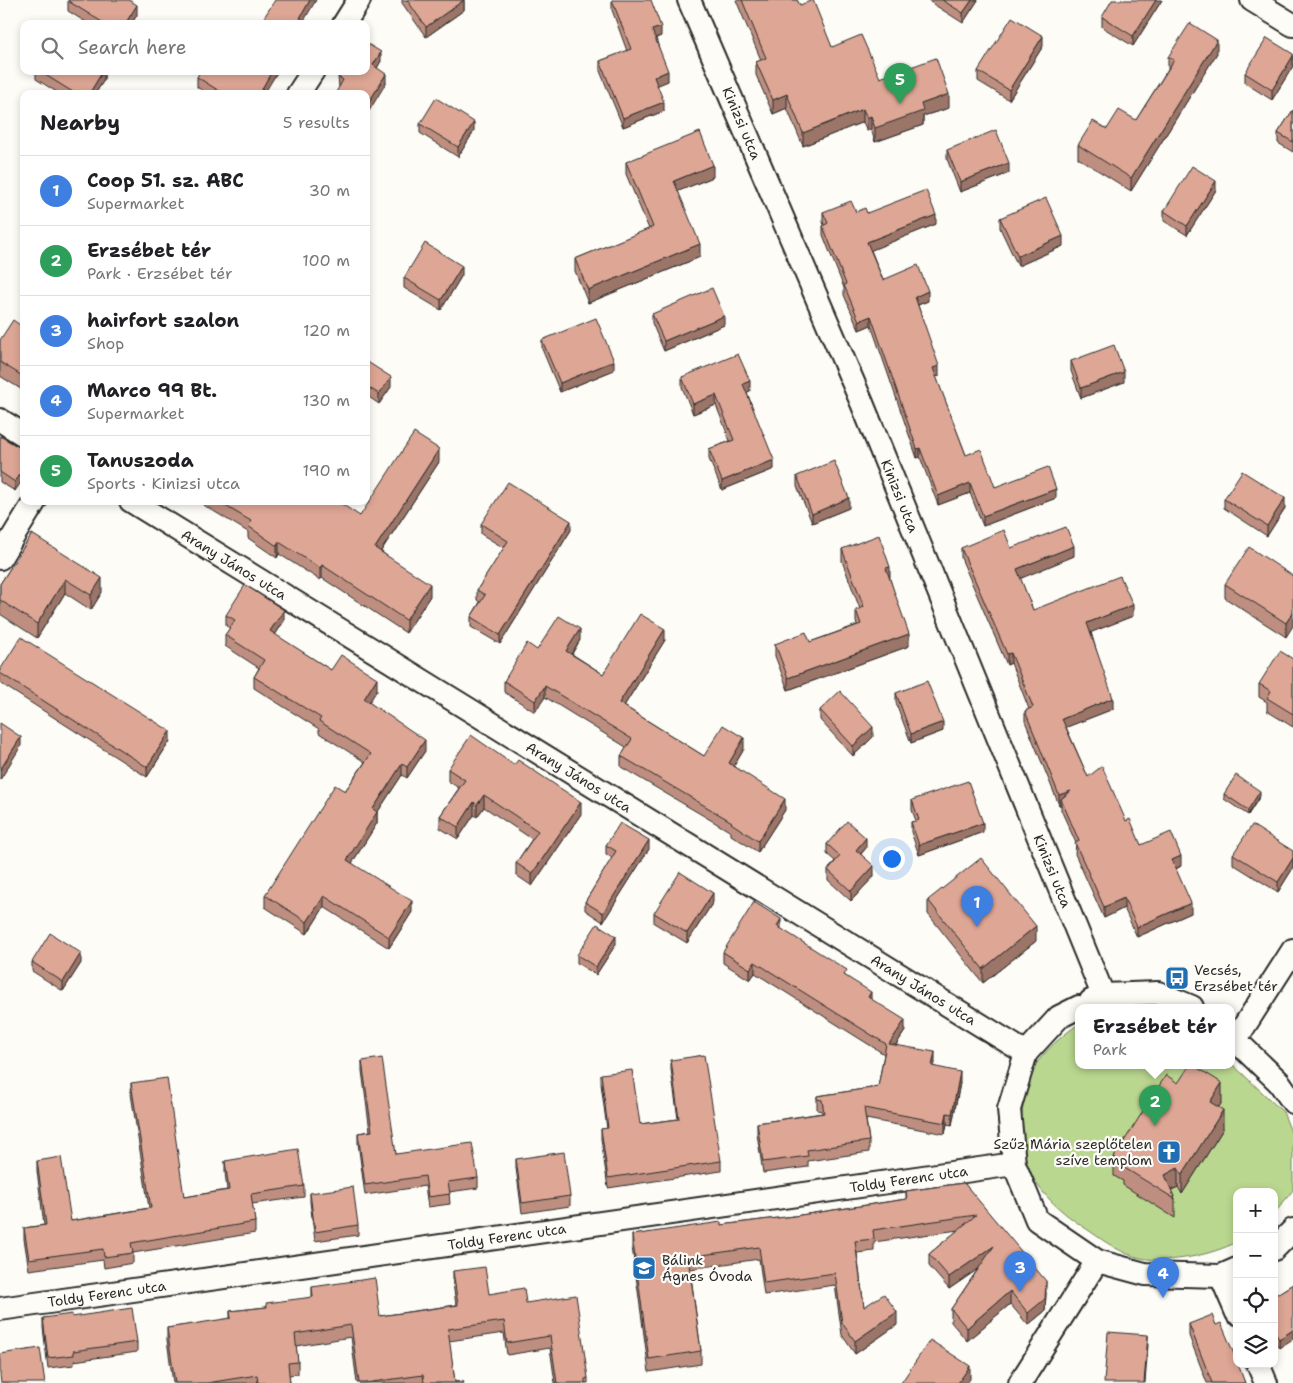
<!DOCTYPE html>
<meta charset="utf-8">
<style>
body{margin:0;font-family:"Shantell Sans",sans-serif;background:#f2f2f2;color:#202124}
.controls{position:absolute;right:15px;bottom:15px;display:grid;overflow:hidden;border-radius:10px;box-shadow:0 2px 8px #0003}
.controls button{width:45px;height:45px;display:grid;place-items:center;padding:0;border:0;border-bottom:1px solid #e0e0e0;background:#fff;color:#202124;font:25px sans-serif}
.you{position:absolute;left:891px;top:858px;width:18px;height:18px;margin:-12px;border:4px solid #fff;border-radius:50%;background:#1a73e8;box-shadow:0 0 0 8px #1a73e833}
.badge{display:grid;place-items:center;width:32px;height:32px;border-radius:50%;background:#1f6fb2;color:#fff;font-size:16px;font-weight:700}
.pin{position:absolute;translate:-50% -41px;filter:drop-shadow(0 1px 2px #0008)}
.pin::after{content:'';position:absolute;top:26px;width:18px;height:15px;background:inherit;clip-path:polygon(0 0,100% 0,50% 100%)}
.popup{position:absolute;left:1075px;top:1004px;width:160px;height:65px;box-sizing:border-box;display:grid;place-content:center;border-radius:10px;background:#fff;filter:drop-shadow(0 1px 4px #0005);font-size:16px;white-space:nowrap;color:#757577}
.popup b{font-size:19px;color:#202124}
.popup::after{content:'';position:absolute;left:50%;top:100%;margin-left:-10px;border:10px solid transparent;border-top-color:#fff}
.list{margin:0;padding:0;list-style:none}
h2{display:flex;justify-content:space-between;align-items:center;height:65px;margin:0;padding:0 20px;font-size:21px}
h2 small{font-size:16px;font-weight:400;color:#757577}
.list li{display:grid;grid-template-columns:32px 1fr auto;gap:15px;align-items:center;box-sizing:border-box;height:70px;padding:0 20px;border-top:1px solid #e0e0e0}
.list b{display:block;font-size:19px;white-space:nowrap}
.list p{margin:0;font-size:16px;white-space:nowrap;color:#757577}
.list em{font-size:16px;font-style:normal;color:#757577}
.icon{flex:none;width:28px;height:28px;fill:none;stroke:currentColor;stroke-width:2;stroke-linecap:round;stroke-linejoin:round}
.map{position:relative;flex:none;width:1293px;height:1383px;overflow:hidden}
.search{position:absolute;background:#fff;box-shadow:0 2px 8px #0003;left:20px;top:20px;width:350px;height:55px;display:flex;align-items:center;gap:12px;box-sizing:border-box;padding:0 18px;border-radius:10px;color:#757577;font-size:19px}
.panel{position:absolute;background:#fff;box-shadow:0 2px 8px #0003;left:20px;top:90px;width:350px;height:415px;border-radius:10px}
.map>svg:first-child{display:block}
</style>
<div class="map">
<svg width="1293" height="1383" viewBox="0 0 1293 1383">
<rect width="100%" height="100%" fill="#fdfcf7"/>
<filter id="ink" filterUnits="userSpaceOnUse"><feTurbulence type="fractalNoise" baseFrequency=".02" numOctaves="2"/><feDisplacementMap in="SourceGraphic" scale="10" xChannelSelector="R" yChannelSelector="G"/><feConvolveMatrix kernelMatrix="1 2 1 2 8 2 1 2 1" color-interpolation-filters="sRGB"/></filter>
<g filter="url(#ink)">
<path fill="#bad78f" stroke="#72815d" d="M1079 1024V1065H1231V1063L1283 1112 1293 1137V1190L1274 1214V1192H1237V1242C1211 1255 1170 1264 1141 1258 1124 1255 1105 1242 1091 1232 1040 1199 1011 1166 1024 1102 1026 1093 1027 1084 1030 1076 1036 1058 1063 1034 1079 1024Z"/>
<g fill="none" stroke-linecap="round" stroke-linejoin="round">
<g stroke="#2b2b2b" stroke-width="26">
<g id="minor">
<path id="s1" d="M689 0 862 403 1103 995"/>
<path d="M1252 0 1293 25"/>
<path d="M344 24 359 0"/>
<path d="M298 94 313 71"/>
<path d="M0 420 24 435"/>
<path id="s2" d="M131 501 1026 1053"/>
<path d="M0 558 35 501"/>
<path d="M1091 1001 1103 995 1158 993 1192 1007"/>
<path d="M1079 1007 1059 1017 1026 1053 1009 1109 1014 1164 1037 1220 1097 1261 1145 1274 1221 1276 1237 1269"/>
<path d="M1231 1036 1279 1082 1293 1102"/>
<path d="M1236 1039 1293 950"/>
<path d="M1274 1249 1293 1230"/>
<path d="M1221 1276 1237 1313"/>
<path id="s3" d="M0 1309 1014 1164"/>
<path d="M1258 1364 1266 1383"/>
<path d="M1020 1383 1097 1261"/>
</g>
</g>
<use href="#minor" stroke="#fdfcf7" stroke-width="22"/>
</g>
<path fill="#be8f80" stroke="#2b2b2b" d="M402 0H464V10L426 37 402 3Z
M612 0 661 36 656 38 668 81 657 85 664 111 623 127 600 71V61L627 51 612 10Z
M736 0H797L800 5 832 47 880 78 949 108 923 116V125L875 142 871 129 867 131 863 122 803 146 787 108 773 114 756 75V62L761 60Z
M930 0H978L963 23 930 2Z
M1162 0 1133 46 1102 27V17Z
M68 1 137 15 131 24H89L68 11Z
M1043 46 1009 100 978 81V71Z
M1217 53 1131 191 1078 158V145L1107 129 1136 120 1168 69V57Z
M1293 54V66L1272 100 1245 83V73Z
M381 61 377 68 386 83 339 87 338 77Z
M36 71H104V80L95 94H60L36 79Z
M197 77 264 94H208L197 87Z
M1293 110V152L1278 143V133Z
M420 124 474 131 458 157 420 133Z
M947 150 1009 173 960 192 947 159Z
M626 162 713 177 678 191 700 257 588 303 575 271V259L649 229 626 174Z
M1216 190 1187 235 1164 221V211Z
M823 212H856L867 213 936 224 871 250 883 280 928 301 918 305 939 376 936 377 966 455 995 487 1056 498 983 526 970 493 938 505 920 457 917 458 871 325 859 330 844 295V288L823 235V226L824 225 823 222Z
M1000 218 1063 246 1018 266 1000 228Z
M462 275 441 310 404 288V278Z
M652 314 724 325 664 351 652 323Z
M24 328V391L0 376V340Z
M542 340 614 370 560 392 542 349Z
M366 361 391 387 379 404 366 395Z
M1071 361 1124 382 1081 398 1071 371Z
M682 377 750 391 747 392 774 469 722 490 709 459V449L730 441 716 405 693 414 682 387Z
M0 436 24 450 15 491 0 482Z
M439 462 381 551 430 596 406 633 322 578 320 580 279 554 277 558 248 538V532L197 501H283L288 504 360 516Z
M797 476 849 508 812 523 797 486Z
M1224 499 1285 508 1267 536 1224 508Z
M481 524 571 530 500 644 471 627V617L480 602 477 600V590L504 548 481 534Z
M32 534 102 592 91 610 65 593 37 638 0 614V584Z
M961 548H1011L1074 556 1020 578 1033 610 1133 616 1091 632 1113 709 1066 727 1088 777 1126 821 1141 845 1181 866 1176 869 1191 913 1137 937 1124 908 1104 918 1075 854 1076 843 1061 810V805H1059L1025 721V711L1029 709 1011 663 1007 665 961 558Z
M842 549 890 579 909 646 788 690 775 656V644L810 642 857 625 856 622V610L860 609 842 561Z
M1293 576 1286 637 1225 598V584Z
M226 615 284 621 275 635 331 670 377 690 369 702 425 751 407 778 402 775 377 813V823L352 863 412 912 389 948 324 907 307 934 265 907V895L345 791 365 762 319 733V729L254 688V677L259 668 225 646V635L230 628 226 626Z
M580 640 572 654 603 674 665 640 624 706 704 756 744 749 734 766 785 810 758 852 731 835V832L621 767V756L626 747 545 697 535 712 504 692V681L537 650Z
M1293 659V727L1267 711V702L1259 697V684Z
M0 670 170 741 147 777 0 683Z
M896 693 943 731 911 743 896 703Z
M820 710 873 737 853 756 820 720Z
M448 769 581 814 532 886 516 875V863L532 839 484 807 477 817 474 815 458 839 440 828V816L459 788 448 781Z
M1224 794 1260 796 1248 815 1224 799Z
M912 800 983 832 919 855 911 832V822L916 821 912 810Z
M827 844 866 848 861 854 874 876 851 901 828 880V870L835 861 827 854Z
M606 845 649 849 603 922 585 910V902L612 858 606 854Z
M1293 851V868L1278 892 1233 864V854Z
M928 900 1036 941 983 983 928 914Z
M713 902 687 943 654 923V913Z
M781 929 847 977 905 1031 896 1045 935 1063 934 1066 960 1083 952 1125 947 1124 945 1134 866 1119 869 1141V1152L808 1161V1167L763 1173 757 1134V1123L822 1113V1111L817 1110V1096L878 1087 884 1054 755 973 750 980 723 963V952Z
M616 944 596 975 577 963V955Z
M32 962 81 963 63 991 32 971Z
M671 1060 721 1161V1171L608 1188 601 1139V1129H607L601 1084V1074L640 1124 678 1119 671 1070Z
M362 1061 396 1154 478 1178V1188L449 1192 450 1204 428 1207 425 1186 365 1195 358 1143V1133L370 1131 362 1071Z
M131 1083 184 1197 227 1190 225 1172V1161L304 1186V1197L252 1204 255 1222V1233L133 1253V1263L104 1268 103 1260 29 1270 24 1239V1228L44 1225 37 1171V1161L71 1221 149 1208 131 1094Z
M1178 1083 1222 1102 1218 1108 1223 1129 1182 1194 1178 1187 1171 1190 1175 1199V1218L1123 1185V1181L1114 1176V1157Z
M516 1159 570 1196V1206L522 1213 516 1168Z
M964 1183 1046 1293 1045 1311 1028 1325 1010 1304 967 1341 951 1322V1309L978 1269 949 1289 929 1266V1254L958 1230 874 1242V1251L857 1253 864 1307 897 1325 855 1354 842 1335 835 1285 764 1295 759 1259 690 1269 701 1351V1364L649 1372 632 1247V1235L721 1225 794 1216 906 1199V1191Z
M310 1193 358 1225V1235L315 1241 310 1202Z
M453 1271 489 1294 526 1303 588 1378V1383H555L550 1348 507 1355 504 1333 449 1341 455 1382 464 1383H357L351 1337 296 1346 298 1362V1374L289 1375 290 1383H173L167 1340V1328L230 1319V1311L266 1307 312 1297V1287L380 1316 456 1305 453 1283Z
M1293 1284 1279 1348 1274 1341V1296Z
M72 1317 137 1342V1352L74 1361V1365L48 1368 43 1328V1318Z
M1189 1324 1216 1325 1245 1383H1207L1189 1336Z"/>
<path fill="#9b7468" stroke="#2b2b2b" d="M310 0H316L302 24 300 18Z
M464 0V10L426 37V27Z
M972 0H978L963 23V13Z
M1156 0H1162L1133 46V36Z
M137 5V15L131 24H125Z
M661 27V36L652 39V30Z
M1043 36V46L1009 100V90Z
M1217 40V53L1131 191V178Z
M381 52V61L373 75V65Z
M1293 56V66L1272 100V90Z
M103 71H104V80L95 94H89Z
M272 71H278L264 94H259Z
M668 71V81L654 87V77Z
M386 74V83L366 116V107Z
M787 94V108L773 114V100Z
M949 94V108L923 116V125L875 142V128L921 104Z
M664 102V111L623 127V118Z
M863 109V122L803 146V133Z
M871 116V129L867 131V118Z
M474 122V131L458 157V147Z
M1009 163V173L960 192V182Z
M713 165V177L674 193V181Z
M1216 181V190L1187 235V226Z
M936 215V224L867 252V242Z
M1063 236V246L1018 266V256Z
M700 244V257L588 303V290Z
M462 266V275L441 310V300Z
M928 291V301L915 306V297Z
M724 316V325L664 351V341Z
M871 316V325L859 330V321Z
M614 361V370L560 392V383Z
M939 366V376L933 378V368Z
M1124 372V382L1081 398V388Z
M391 377V387L379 404V394Z
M750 381V391L743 394V384Z
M716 395V405L693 414V404Z
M920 448V457L917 458V449Z
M439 449V462L375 560V548Z
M774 460V469L722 490V481Z
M24 468V478L15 491V482Z
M970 483V493L938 505V496Z
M1056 489V498L983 526V516Z
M849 498V508L812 523V514Z
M1285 498V508L1267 536V526Z
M571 521V530L500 644V635Z
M279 542V554L277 558V546Z
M1074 546V556L1017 580V569Z
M322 565V578L320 580V568Z
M890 567V579L886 581V568Z
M102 578V592L91 610V595Z
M65 579V593L37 638V624Z
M430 584V596L406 633V620Z
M1133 605V616L1087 634V623Z
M284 610V621L270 643V631Z
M1293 612V626L1286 637V623Z
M580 629V640L566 662V651Z
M665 629V640L619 714V703Z
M909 634V646L788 690V678Z
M1011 653V663L1007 665V654Z
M377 678V690L364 710V699Z
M545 686V697L535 712V701Z
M1113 698V709L1062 729V719Z
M943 722V731L911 743V734Z
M873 727V737L853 756V746Z
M170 731V741L147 777V767Z
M21 737V746L0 780V770Z
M744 738V749L729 774V763Z
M425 740V751L407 778V767Z
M402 764V775L377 813V823L347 871V860L373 809Z
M1071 791 1061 799V805H1059V795Z
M1260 791V796L1248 815V810Z
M484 795V807L477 817V805Z
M785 799V810L758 852V841Z
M474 802V815L458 839V827Z
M581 802V814L532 886V874Z
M983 823V832L919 855V845Z
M866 838V848L856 859V850Z
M649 840V849L603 922V913Z
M1181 856V866L1172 870V860Z
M1293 858V868L1278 892V882Z
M874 866V876L851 901V891Z
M713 893V902L687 943V933Z
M324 896V907L307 934V922Z
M1124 898V908L1104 918V907Z
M412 901V912L389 948V937Z
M1191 903V913L1137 937V927Z
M781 919V930L777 926Z
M1036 926V941L983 983V969Z
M616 936V944L596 975V967Z
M81 953V963L63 991V982Z
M755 962V973L750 980V969Z
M871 992V1002L868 997Z
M905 1020V1031L889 1055V1044Z
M935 1052V1063L932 1077V1066Z
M960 1072V1083L952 1125V1114Z
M1222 1083V1102L1210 1121V1102Z
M1223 1110V1129L1182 1194V1175Z
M947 1113V1124L945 1134V1123Z
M1178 1168V1187L1165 1193V1175Z
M994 1246V1258L949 1289V1277Z
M1046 1281V1293L1045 1311 1028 1325V1313Z
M1010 1291V1304L967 1341V1328Z
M897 1312V1325L855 1354V1341Z
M1293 1330V1339L1279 1348V1339Z
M1148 1335V1345L1145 1383H1144Z
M970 1366V1379L967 1383H958Z"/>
<path fill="#dda695" stroke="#2b2b2b" d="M68 0H129L137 5 125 24H101L102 22 68 1Z
M275 0H310L300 18 307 22 305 24H260Z
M407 0H464L426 27Z
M612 0H651L661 27 652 30 668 71 654 77 664 102 623 118 600 61 631 49Z
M742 0H797L800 5 813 0 832 47 861 35 880 78 936 58 949 94 921 104 923 111 875 128 871 116 867 118 863 109 803 133 787 94 773 100 756 62 766 58Z
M942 0H972L963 13Z
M1112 0H1156L1133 36 1102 17Z
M1012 17 1043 36 1009 90 978 71Z
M1190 23 1217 40 1131 178 1078 145 1093 121 1107 129 1119 110 1136 120 1174 60 1168 57Z
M1267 38 1293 54V56L1272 90 1245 73Z
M366 43 381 52 373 65 386 74 366 107V94H335L343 80 338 77 342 71H366Z
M39 71H103L89 94H76Z
M200 71H272L259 94H224L197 77Z
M436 98 474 122 458 147 420 124Z
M1293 110V142L1278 133Z
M996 130 1009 163 960 182 947 150Z
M700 132 713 165 674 181 700 244 588 290 575 259 653 227 626 162Z
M1192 166 1216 181 1187 226 1164 211Z
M926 190 936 215 867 242 883 280 918 265 928 291 915 297 939 366 933 368 966 455 981 449 995 487 1048 467 1056 489 983 516 970 483 938 496 920 448 917 449 871 316 859 321 844 285 846 284 823 226 828 223 823 212 851 201 856 212 865 208 867 213Z
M1046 198 1063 236 1018 256 1000 218Z
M425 243 462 266 441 300 404 278Z
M712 288 724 316 664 341 652 314Z
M596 318 614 361 560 383 542 340Z
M13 320 24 328V377L0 362V340Z
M1114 345 1124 372 1081 388 1071 361Z
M738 354 750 381 743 384 774 460 722 481 709 449 734 440 716 395 693 404 682 377Z
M366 361 391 377 379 394 366 386Z
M414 433 439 449 375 548 430 584 406 620 322 565 320 568 279 542 277 546 248 526 251 521 217 501H283L288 504 290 501H337L360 516Z
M0 436 24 450V468L15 482 0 472Z
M834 461 849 498 812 514 797 476Z
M1242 471 1285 498 1267 526 1224 499Z
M508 482 571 521 500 635 471 617 485 595 477 590 508 541 481 524Z
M1066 527 1074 546 1017 569 1033 610 1120 576 1133 605 1087 623 1113 698 1062 719 1088 777 1102 766 1126 821 1130 819 1141 845 1171 832 1181 856 1172 860 1191 903 1137 927 1124 898 1104 907 1075 843 1079 841 1061 799 1071 791 1059 795 1025 711 1033 707 1011 653 1007 654 961 548 1004 530 1011 548Z
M32 534 102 578 91 595 65 579 37 624 0 600V584Z
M879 535 890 567 886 568 909 634 788 678 775 644 806 632 810 642 861 624 856 610 864 607 842 549Z
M1249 547 1293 576V612L1286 623 1225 584Z
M245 585 284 610 270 631 331 670 341 655 377 678 364 699 425 740 407 767 402 764 373 809 377 812 347 860 412 901 389 937 324 896 307 922 265 895 335 785 345 791 371 754 319 721 321 718 254 677 264 660 225 635 235 620 226 615Z
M640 614 665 629 619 703 704 756 723 725 744 738 729 763 785 799 758 841 731 823 732 822 621 756 632 739 545 686 535 701 504 681 527 643 537 650 559 616 580 629 566 651 603 674Z
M21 637 170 731 147 767 0 673V670Z
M1280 651 1293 659V714L1267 698 1271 691 1259 684Z
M927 681 943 722 911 734 896 693Z
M840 691 873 727 853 746 820 710Z
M0 723 21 737 0 770Z
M471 735 514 765 518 760 581 802 532 874 516 863 538 831 484 795 477 805 474 802 458 827 440 816 465 780 448 769Z
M1236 775 1260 791 1248 810 1224 794Z
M968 781 983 823 919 845 911 822 919 820 912 800Z
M847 821 866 838 856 850 874 866 851 891 828 870 840 856 827 844Z
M620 823 649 840 603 913 585 902 616 851 606 845Z
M1252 825 1293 851V858L1278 882 1233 854Z
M981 858 1036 926 983 969 928 900Z
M680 872 713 893 687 933 654 913Z
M754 902 781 919 777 926 847 970 844 975 871 992 868 997 905 1020 889 1044 935 1052 932 1066 960 1072 952 1114 947 1113 945 1123 864 1108 869 1141 807 1150 808 1156 763 1162 757 1123 824 1113 822 1100 817 1099V1096L878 1087 886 1044 755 962 750 969 723 952Z
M597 924 616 936 596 967 577 955Z
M50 933 81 953 63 982 32 962Z
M704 1055 721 1161 608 1178 601 1129 608 1128 601 1074 632 1070 640 1124 679 1119 671 1060Z
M382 1058 396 1154 472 1143 478 1178 448 1182 450 1194 428 1197 425 1176 365 1185 358 1133 372 1131 362 1061Z
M1190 1065H1193L1222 1083 1210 1102 1223 1110 1182 1175 1178 1168 1165 1175 1175 1199 1123 1167 1125 1164 1114 1157 1166 1075 1178 1083Z
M167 1078 184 1197 229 1190 225 1161 298 1149 304 1186 251 1194 255 1222 131 1243 133 1253 104 1257 103 1249 29 1259 24 1228 46 1225 37 1161 61 1157 71 1221 151 1208 131 1083Z
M564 1152 570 1196 522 1203 516 1159Z
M964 1183 1046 1281 1045 1299 1028 1313 1010 1291 967 1328 951 1309 994 1246 949 1277 929 1254 976 1215 873 1230 874 1239 855 1241 864 1307 884 1294 897 1312 855 1341 842 1323 835 1273 764 1283 759 1247 688 1257 701 1351 649 1359 632 1235 721 1222V1225L794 1216 907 1199 906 1191Z
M353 1187 358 1225 315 1232 310 1193Z
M485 1267 489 1294 524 1288 526 1303 576 1295 588 1378 585 1379V1383H557L550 1336 507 1343 504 1321 448 1329 455 1382 463 1381 464 1383H424L423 1375 365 1383H359L351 1325 295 1334 298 1362 288 1363 290 1383H258L257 1375 207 1383H175L167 1328 231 1318 230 1311 267 1307 266 1303 313 1297 312 1287 375 1278 380 1316 458 1305 453 1271Z
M1293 1284V1330L1279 1339 1274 1331V1296Z
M132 1308 137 1342 73 1351 74 1355 48 1358 43 1318 72 1314V1317Z
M1212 1315 1216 1325 1221 1323 1237 1361V1364H1238L1245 1383H1212L1189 1324Z
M1108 1332 1148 1335 1144 1383H1104Z
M930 1340 970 1366 958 1383H901Z
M40 1348 45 1383H1L0 1375V1354Z"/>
</g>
<defs>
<g id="bus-square" transform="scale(1.25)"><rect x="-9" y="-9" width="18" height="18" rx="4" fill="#1f6fb2" stroke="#fdfcf7"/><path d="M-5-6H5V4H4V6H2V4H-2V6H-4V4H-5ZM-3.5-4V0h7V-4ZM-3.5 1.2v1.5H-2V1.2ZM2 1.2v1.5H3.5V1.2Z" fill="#fff"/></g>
<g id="church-square" transform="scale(1.25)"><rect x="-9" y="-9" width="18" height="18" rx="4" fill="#1f6fb2" stroke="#fdfcf7"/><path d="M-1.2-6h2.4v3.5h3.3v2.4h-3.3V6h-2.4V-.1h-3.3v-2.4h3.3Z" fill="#fff"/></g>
<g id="school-square" transform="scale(1.25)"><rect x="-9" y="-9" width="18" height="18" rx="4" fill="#1f6fb2" stroke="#fdfcf7"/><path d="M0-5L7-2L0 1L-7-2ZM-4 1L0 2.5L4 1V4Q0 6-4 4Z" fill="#fff"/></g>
</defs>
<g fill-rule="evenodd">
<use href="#bus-square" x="1177" y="978"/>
<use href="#church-square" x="1169" y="1152"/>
<use href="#school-square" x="644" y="1268"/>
</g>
<g text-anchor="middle" stroke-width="4.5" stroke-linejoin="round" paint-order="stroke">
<g font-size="14" fill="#2b2b2b" stroke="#fdfcf7">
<text dy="5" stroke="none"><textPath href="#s1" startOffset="134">Kinizsi utca</textPath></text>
<text dy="5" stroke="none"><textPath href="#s1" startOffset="539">Kinizsi utca</textPath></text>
<text dy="5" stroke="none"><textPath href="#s2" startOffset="121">Arany János utca</textPath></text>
<text dy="5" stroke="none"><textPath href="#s2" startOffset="526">Arany János utca</textPath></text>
<text dy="5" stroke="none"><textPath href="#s1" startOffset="944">Kinizsi utca</textPath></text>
<text dy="5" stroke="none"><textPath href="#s2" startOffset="931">Arany János utca</textPath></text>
<text dy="5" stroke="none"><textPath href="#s3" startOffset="918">Toldy Ferenc utca</textPath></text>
<text dy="5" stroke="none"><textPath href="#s3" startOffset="512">Toldy Ferenc utca</textPath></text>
<text dy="5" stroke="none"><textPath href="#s3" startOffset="108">Toldy Ferenc utca</textPath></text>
</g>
<g font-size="14" fill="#2b2b2b" stroke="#fdfcf7" text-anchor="start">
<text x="1194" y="975">Vecsés,<tspan x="1194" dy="16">Erzsébet tér</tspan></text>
<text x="1152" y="1149" text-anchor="end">Szűz Mária szeplőtelen<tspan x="1152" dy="16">szíve templom</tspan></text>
<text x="662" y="1265">Bálink<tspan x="662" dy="16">Ágnes Óvoda</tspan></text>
</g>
</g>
</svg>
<div class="controls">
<button>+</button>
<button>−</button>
<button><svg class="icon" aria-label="locate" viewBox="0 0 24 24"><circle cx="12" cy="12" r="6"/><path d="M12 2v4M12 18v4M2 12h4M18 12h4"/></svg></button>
<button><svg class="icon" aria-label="layers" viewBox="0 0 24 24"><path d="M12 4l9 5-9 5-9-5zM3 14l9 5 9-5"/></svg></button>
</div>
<div class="you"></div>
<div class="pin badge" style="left:977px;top:927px;background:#3f7fe0">1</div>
<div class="pin badge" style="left:1155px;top:1126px;background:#2e9e5b">2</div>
<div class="popup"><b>Erzsébet tér</b>Park</div>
<div class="pin badge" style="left:1020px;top:1292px;background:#3f7fe0">3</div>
<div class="pin badge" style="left:1163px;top:1298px;background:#3f7fe0">4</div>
<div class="pin badge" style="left:900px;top:104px;background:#2e9e5b">5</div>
<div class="search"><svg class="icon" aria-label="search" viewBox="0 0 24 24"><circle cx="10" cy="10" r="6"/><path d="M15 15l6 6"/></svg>Search here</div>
<section class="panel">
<h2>Nearby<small>5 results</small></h2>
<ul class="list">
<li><span class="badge" style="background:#3f7fe0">1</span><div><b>Coop 51. sz. ABC</b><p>Supermarket</p></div><em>30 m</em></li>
<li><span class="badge" style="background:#2e9e5b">2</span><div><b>Erzsébet tér</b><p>Park · Erzsébet tér</p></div><em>100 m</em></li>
<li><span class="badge" style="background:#3f7fe0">3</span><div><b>hairfort szalon</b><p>Shop</p></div><em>120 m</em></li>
<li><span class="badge" style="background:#3f7fe0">4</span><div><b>Marco 99 Bt.</b><p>Supermarket</p></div><em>130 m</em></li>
<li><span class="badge" style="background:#2e9e5b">5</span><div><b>Tanuszoda</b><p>Sports · Kinizsi utca</p></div><em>190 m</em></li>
</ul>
</section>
</div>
